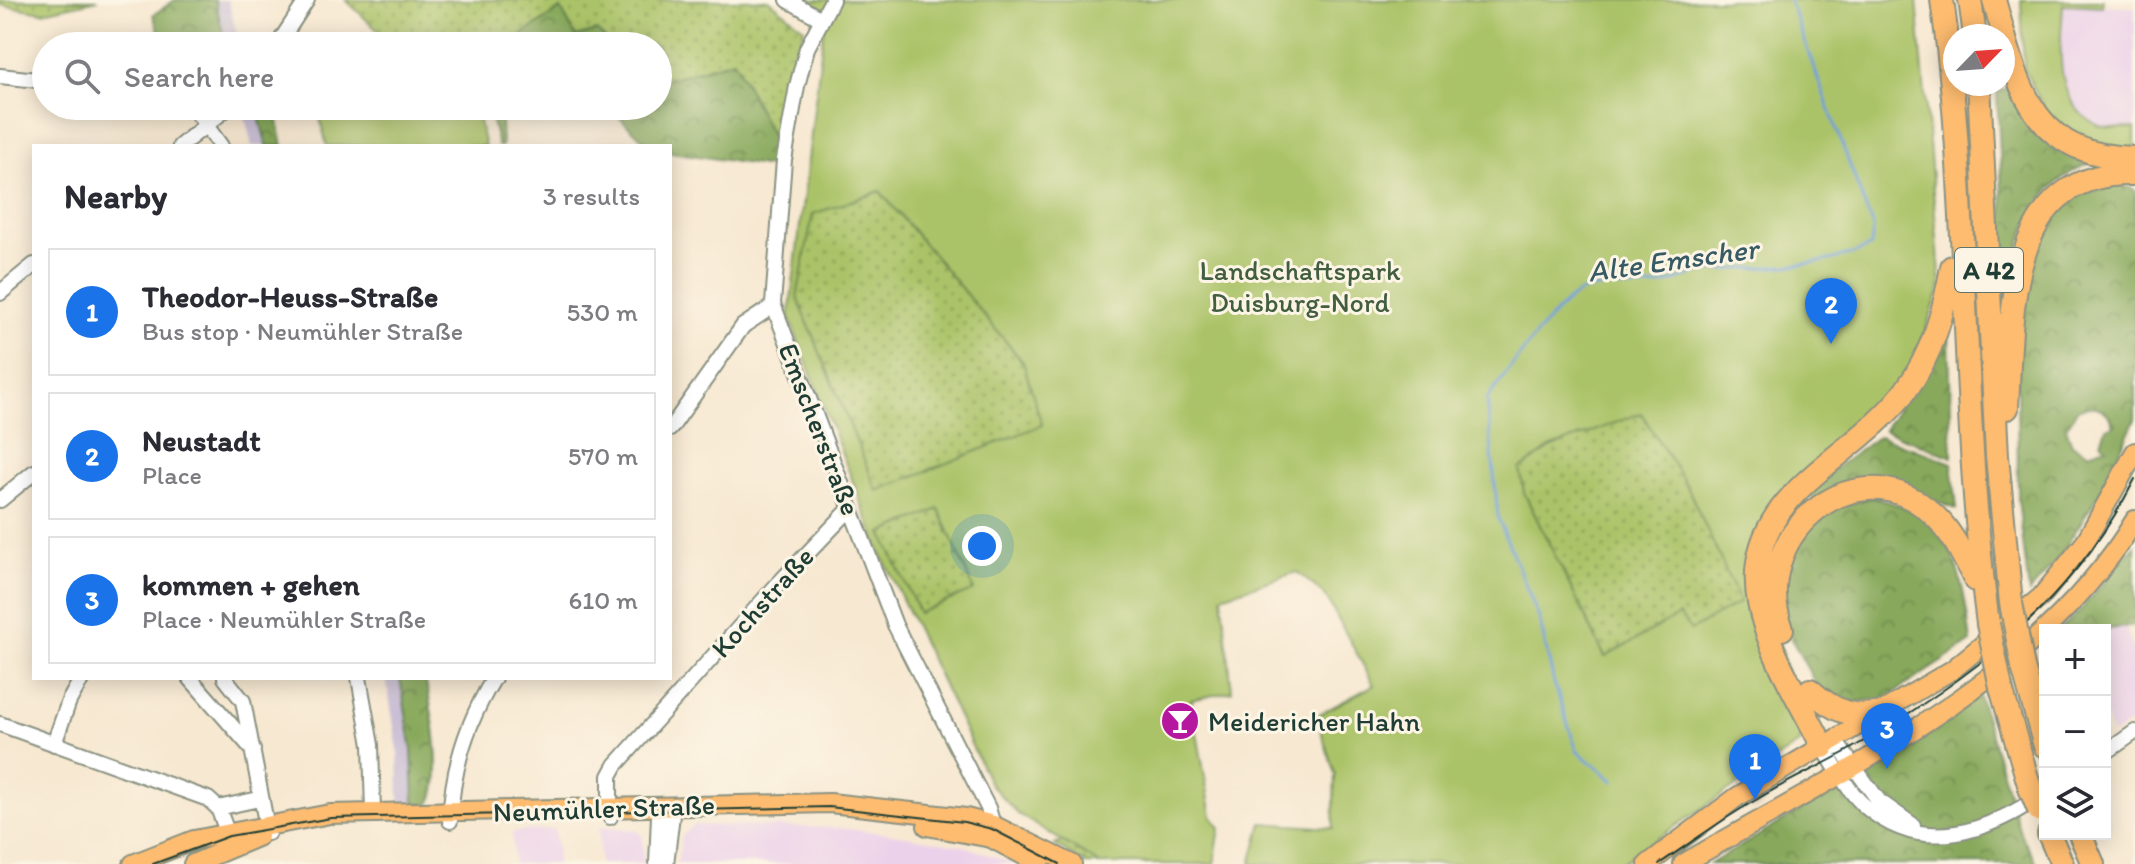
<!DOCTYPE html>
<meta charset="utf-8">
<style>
body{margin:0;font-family:Itim,sans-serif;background:#f7f7f7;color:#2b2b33}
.controls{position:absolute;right:24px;bottom:24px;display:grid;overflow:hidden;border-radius:0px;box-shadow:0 4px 20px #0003}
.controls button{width:72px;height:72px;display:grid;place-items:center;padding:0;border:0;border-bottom:2px solid #e1e1e2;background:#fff;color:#2b2b33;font:40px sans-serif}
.compass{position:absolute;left:1943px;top:24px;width:72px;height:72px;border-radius:50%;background:#fff;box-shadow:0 4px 20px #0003;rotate:65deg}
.you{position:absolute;left:982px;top:546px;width:28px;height:28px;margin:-20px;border:6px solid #fff;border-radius:50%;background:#1a73e8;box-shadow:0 0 0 12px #1a73e833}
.badge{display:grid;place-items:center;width:52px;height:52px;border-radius:50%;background:#1a73e8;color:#fff;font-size:26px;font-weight:700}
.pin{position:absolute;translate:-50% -66px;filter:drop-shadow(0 2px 4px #0008)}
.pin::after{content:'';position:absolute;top:42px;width:28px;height:24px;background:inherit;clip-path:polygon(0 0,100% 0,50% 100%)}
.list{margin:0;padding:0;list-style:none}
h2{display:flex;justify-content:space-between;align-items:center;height:104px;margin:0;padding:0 32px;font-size:34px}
h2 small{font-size:26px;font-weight:400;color:#7c7c81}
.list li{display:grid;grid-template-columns:52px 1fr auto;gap:24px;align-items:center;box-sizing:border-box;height:128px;margin:0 16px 16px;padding:0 16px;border:2px solid #e1e1e2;border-radius:0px}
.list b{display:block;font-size:30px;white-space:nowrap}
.list p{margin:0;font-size:26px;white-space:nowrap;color:#7c7c81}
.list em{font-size:26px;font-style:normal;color:#7c7c81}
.icon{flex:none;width:44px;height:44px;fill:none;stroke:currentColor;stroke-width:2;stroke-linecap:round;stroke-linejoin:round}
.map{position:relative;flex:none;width:2135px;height:864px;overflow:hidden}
.search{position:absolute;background:#fff;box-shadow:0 4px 20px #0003;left:32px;top:32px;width:640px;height:88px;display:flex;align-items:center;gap:20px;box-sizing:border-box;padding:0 28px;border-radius:44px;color:#7c7c81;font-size:30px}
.panel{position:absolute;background:#fff;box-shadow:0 4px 20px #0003;left:32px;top:144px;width:640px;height:536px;border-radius:0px}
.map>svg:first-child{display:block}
</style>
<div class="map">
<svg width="2135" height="864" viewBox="0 0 2135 864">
<defs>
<pattern id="grass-dots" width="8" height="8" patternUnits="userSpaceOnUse" patternTransform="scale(2)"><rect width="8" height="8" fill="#abc368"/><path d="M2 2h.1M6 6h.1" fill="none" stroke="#8ba056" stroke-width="1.8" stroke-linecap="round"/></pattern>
<pattern id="forest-crowns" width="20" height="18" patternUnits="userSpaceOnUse" patternTransform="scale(2)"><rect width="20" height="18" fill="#88a95c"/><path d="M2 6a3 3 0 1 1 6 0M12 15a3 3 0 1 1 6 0" fill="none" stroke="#6f8b4d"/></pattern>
</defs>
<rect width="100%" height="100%" fill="#fcf5e5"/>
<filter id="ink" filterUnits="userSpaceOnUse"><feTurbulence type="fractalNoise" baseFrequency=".0125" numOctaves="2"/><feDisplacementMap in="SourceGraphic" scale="16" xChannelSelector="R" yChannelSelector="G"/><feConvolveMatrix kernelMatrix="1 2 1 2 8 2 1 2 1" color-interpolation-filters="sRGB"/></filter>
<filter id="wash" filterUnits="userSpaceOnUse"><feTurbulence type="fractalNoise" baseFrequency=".006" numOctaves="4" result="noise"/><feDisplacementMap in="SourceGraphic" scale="32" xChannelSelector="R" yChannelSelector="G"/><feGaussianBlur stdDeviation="1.8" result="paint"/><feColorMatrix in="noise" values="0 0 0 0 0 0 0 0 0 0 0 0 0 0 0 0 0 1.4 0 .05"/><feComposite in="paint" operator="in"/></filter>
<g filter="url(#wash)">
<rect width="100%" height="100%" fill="#f7e8d1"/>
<path fill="#ecd1ea" d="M2063 3 2135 7V128L2099 126 2076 108 2061 73Z
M2125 624 2135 654V720L2112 735 2105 713V630Z
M694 825 841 828 905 836 963 846 1015 864H677L682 836Z
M599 827 634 830 642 835 644 864H600Z
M555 829 557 864H514L512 832Z"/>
<path fill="#cbbfd5" d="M215 0H228L240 46H226Z
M247 106H256L267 146H252L243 109Z
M386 678H400L412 750 414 803 399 804 398 750Z"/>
<path fill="url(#grass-dots)" stroke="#65804e" stroke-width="2" d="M0 0H98L43 12 0 5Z
M346 0H769L804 28 776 145 734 60 658 82V46H612L597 31 576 37 561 9 505 46H472L469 34 423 46H394Z
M880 191 1023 362 1043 425 877 492 797 297 812 214Z
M1641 412 1687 486 1741 602 1690 631 1679 616 1605 657 1524 493 1520 469 1550 448Z
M939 509 975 590 919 613 882 533Z
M1066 840 1108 864H1086L1055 845Z"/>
<path fill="url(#forest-crowns)" stroke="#547348" stroke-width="2" fill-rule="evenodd" d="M175 0H215L226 46H164L153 15Z
M561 9 576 37 597 31 612 46H505Z
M734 60 776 145 771 167 670 152V146H650L616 114 501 120 502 146H498L488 106H658V82Z
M2008 88C2030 130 2048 140 2090 158L2091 163C2028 186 2019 244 2007 302L1997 92Z
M256 106H275L283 146H267Z
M2120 185 2135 190V419L2100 493 2057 560 2029 593 2018 499 2017 384 2024 293 2033 247 2065 196ZM2088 406C2102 407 2110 412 2113 426L2106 428 2101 442 2106 447 2088 453 2072 444 2066 428 2077 410Z
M1944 335 1949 336 1952 457 1884 430Z
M1879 436 1952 463 1957 509 1916 495 1814 501 1808 488Z
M1871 498C1955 512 1961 569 1971 642L1886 698 1848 703 1818 688 1793 642 1785 619 1783 571 1802 532 1838 506Z
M2135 545V625L2105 630H2059L2079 612Z
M400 678H425C431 706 446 782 429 805L414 803 412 750Z
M1979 696 2021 835 2037 864H1710L1890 758Z"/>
<path fill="#abc368" stroke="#65804e" stroke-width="2" fill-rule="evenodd" d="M801 0H1917L1941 286 1912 368 1755 552 1802 730 1800 743 1619 864H1251L1262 823 1333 828 1335 774 1316 716 1374 685 1325 595 1297 572 1222 596 1232 691 1191 700 1212 816 1220 828 1214 864H1100L1018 814 990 784 881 554 789 317 825 18ZM880 191 1023 362 1042 425 877 491 797 297 813 214ZM1641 413 1687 486 1740 602 1691 630 1679 615 1605 657 1524 493 1520 469 1550 448ZM939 509 974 590 919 613 882 533Z
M2021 0H2103L2102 6 2063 4C2061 46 2051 101 2097 125 2107 130 2124 128 2135 128V146L2127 149 2077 140 2045 111 2024 69Z
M317 106H475L485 146H327Z"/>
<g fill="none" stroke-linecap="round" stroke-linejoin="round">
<path stroke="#6e9ed8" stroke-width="3" d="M1614 781 1577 751 1554 683 1539 618 1498 518 1487 399C1506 374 1554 306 1579 293 1605 281 1630 291 1657 286 1677 282 1691 272 1716 270 1759 268 1833 267 1871 246L1873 228 1789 0"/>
</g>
</g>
<g filter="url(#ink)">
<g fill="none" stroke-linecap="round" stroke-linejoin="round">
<g stroke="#8b9282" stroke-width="18">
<path id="minor" d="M788 0 821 19
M832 0 807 48 797 86 784 160 773 304 895 625 988 808 993 825 992 834
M277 46 307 0
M0 76 46 81
M192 106 221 146
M180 146 230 106
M0 293 34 265
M670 429 743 326 773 306
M0 500 34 472
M190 678 253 750
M225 678 243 701 268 833
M359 678 371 745 373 811
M0 724 208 799 218 808 231 842
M1835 741 1879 801 1913 825
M54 744 69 701 82 678
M1823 747C1836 767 1848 792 1866 807 1925 857 1989 831 2045 793
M2105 753 2135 732
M218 808 259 799
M610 817V776L616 765 778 584 851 508
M450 821C452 769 467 722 494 678
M657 864 659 815 665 806 672 815 666 864"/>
</g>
<g stroke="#8b9282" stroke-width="22">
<path id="major" d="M927 826 991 838 1040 864
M133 864 194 840 330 814 830 803 966 818 993 825 1072 864
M193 864 259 836
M1648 864 1737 797 1952 670 2041 597 2084 544 2135 452
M1683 864C1840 772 2038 682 2135 520"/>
</g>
<g stroke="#8b9282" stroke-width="26">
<path id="highway" d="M1942 0C1971 207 1960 417 1988 624
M1970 0 1975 36
M1994 0C2018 84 2030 157 2135 158
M1979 84 1997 456 2011 603
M2007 408C2012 315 2005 169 2135 174
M1782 629C1747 539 1851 447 1927 509 1951 528 1962 554 1975 580
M2023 667 2045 746
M2001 688 2030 788
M1810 690C1835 712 1851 718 1885 713
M1823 747C1801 702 1768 653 1759 603 1739 494 1854 462 1906 390 1933 353 1944 311 1952 267
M2049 834 2062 864
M2080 834 2093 864"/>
</g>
<use href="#minor" stroke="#fff" stroke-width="14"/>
<use href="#major" stroke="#febc70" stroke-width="18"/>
<use href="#highway" stroke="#febc70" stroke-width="22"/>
<path stroke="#1f3d34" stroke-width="2" d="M153 864 229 836 331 818 829 807 964 822 992 829 1060 864
M1659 864C1691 843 1722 819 1756 800 1785 782 1817 768 1847 751 1968 681 2070 606 2135 479"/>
<g stroke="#8b9282" stroke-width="26" stroke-linecap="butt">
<path id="highway-bridge" d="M2011 603 2023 667
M1988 624 2001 688
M2030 788 2039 810"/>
</g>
<use href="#highway-bridge" stroke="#febc70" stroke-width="22"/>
</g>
</g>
<defs>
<g id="bar-disc" transform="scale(2)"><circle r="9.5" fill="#b5179e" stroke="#fcf5e5"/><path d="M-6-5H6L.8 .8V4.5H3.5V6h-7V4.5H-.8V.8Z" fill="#fff"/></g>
</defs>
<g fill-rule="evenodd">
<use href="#bar-disc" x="1180" y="721"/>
</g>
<g text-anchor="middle" stroke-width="6" stroke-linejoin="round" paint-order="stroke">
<rect fill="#fcf5e5" stroke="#617469" stroke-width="2" x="1955" y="248" width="68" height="44" rx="6"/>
<g font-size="26" font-weight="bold" fill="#1f3d34">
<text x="1989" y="279">A 42</text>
</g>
<g font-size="28" fill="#425e41" stroke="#fcf5e5">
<text x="1300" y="280">Landschaftspark<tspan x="1300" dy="32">Duisburg-Nord</tspan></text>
</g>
<g font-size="28" fill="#1f3d34" stroke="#fcf5e5">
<text transform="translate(820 429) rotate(69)" y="10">Emscherstraße</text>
<text transform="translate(762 602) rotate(-48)" y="10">Kochstraße</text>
<text transform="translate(604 808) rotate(-2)" y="10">Neumühler Straße</text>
</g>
<g font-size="28" fill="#1f3d34" stroke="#fcf5e5" text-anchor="start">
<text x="1208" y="731">Meidericher Hahn</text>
</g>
<g font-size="30" font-style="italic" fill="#375a65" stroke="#fcf5e5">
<text transform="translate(1673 260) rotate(-8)" y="10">Alte Emscher</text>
</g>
</g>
</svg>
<div class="controls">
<button>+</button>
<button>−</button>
<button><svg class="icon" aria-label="layers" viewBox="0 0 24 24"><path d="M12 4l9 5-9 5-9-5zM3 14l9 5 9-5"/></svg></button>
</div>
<svg class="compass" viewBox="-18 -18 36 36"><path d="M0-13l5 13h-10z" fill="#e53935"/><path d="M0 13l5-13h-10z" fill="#7c7c81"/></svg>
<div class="you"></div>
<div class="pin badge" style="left:1755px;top:800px">1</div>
<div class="pin badge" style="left:1831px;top:344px">2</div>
<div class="pin badge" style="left:1887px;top:769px">3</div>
<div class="search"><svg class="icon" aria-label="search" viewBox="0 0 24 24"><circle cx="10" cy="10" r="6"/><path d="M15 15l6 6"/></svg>Search here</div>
<section class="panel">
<h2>Nearby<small>3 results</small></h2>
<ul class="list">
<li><span class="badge">1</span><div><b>Theodor-Heuss-Straße</b><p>Bus stop · Neumühler Straße</p></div><em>530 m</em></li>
<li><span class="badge">2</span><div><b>Neustadt</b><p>Place</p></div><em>570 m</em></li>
<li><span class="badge">3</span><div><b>kommen + gehen</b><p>Place · Neumühler Straße</p></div><em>610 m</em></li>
</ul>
</section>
</div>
